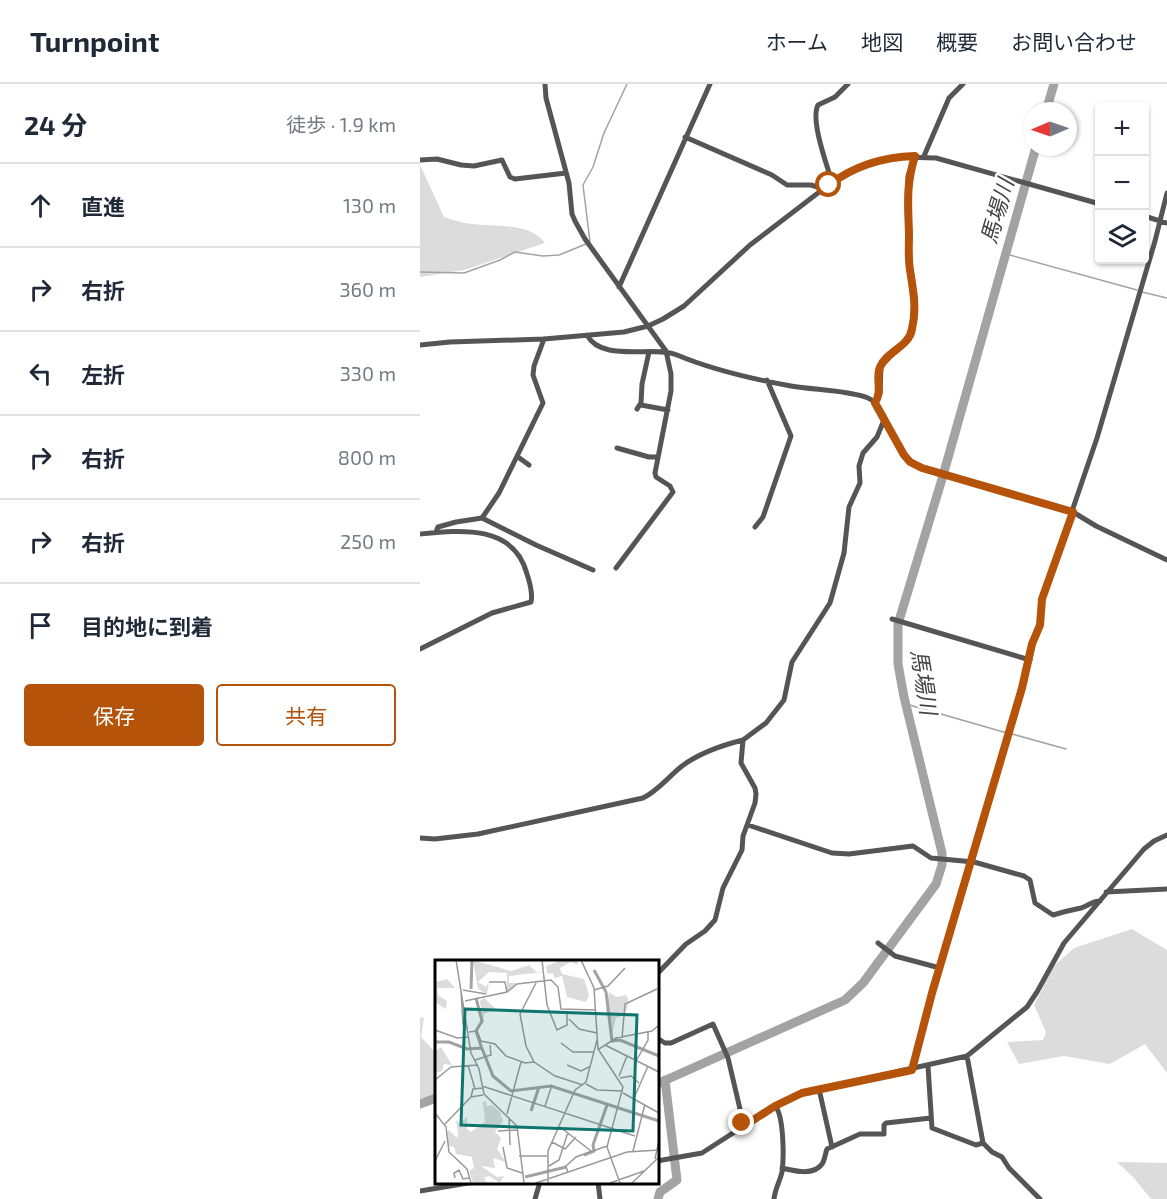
<!DOCTYPE html>
<html lang="ja">
<meta charset="utf-8">
<style>
body{margin:0;font-family:"Exo 2","Noto Sans JP",sans-serif;background:#f2f2f3;color:#1f2937}
.controls{position:absolute;right:18px;top:18px;display:grid;overflow:hidden;border-radius:6px;box-shadow:0 2px 4px #0004}
.controls button{width:54px;height:54px;display:grid;place-items:center;padding:0;border:0;border-bottom:2px solid #e0e1e3;background:#fff;color:#1f2937;font:30px sans-serif}
.compass{position:absolute;left:603px;top:18px;width:54px;height:54px;border-radius:50%;background:#fff;box-shadow:0 2px 4px #0004;rotate:268deg}
.stop{position:absolute;width:18px;height:18px;margin:-14px;border:4px solid #b45309;border-radius:50%;background:#fff}
.stop.end{background:#b45309;border-color:#fff;box-shadow:0 2px 6px #0008}
.list{margin:0;padding:0;list-style:none}
h2{display:flex;justify-content:space-between;align-items:center;height:78px;margin:0;padding:0 24px;font-size:26px}
h2 small{font-size:20px;font-weight:400;color:#747a83}
.list li{display:grid;grid-template-columns:39px 1fr auto;gap:18px;align-items:center;box-sizing:border-box;height:84px;padding:0 24px;border-top:2px solid #e0e1e3}
.list b{display:block;font-size:22px;white-space:nowrap}
.list em{font-size:20px;font-style:normal;color:#747a83}
.actions{display:flex;gap:12px;padding:18px 24px}
.actions a{flex:1;padding:14px 0;border:2px solid #b45309;border-radius:6px;text-align:center;font-size:21px;color:#b45309}
.actions .main{background:#b45309;color:#fff}
.icon{flex:none;width:33px;height:33px;fill:none;stroke:currentColor;stroke-width:2;stroke-linecap:round;stroke-linejoin:round}
.map{position:relative;flex:none;width:747px;height:1115px;overflow:hidden}
header{display:flex;align-items:center;gap:36px;box-sizing:border-box;height:84px;padding:0 30px;background:#fff;border-bottom:2px solid #e0e1e3}
header strong{font-size:28px}
nav{display:flex;gap:33px;margin-inline-start:auto;font-size:21px}
main{display:flex}
aside{flex:1;background:#fff}
.map>svg:first-child{display:block}
</style>
<header>
<strong>Turnpoint</strong>
<nav><a>ホーム</a><a>地図</a><a>概要</a><a>お問い合わせ</a></nav>
</header>
<main>
<aside>
<h2>24 分<small>徒歩 · 1.9 km</small></h2>
<ul class="list">
<li><svg class="icon" aria-label="ahead" viewBox="0 0 24 24"><path d="M12 20V5M6 11l6-6 6 6"/></svg><div><b>直進</b></div><em>130 m</em></li>
<li><svg class="icon" aria-label="right" viewBox="0 0 24 24"><path d="M7 20v-9h11M14 6l5 5-5 5"/></svg><div><b>右折</b></div><em>360 m</em></li>
<li><svg class="icon" aria-label="left" viewBox="0 0 24 24"><path d="M17 20v-9H6M10 6l-5 5 5 5"/></svg><div><b>左折</b></div><em>330 m</em></li>
<li><svg class="icon" aria-label="right" viewBox="0 0 24 24"><path d="M7 20v-9h11M14 6l5 5-5 5"/></svg><div><b>右折</b></div><em>800 m</em></li>
<li><svg class="icon" aria-label="right" viewBox="0 0 24 24"><path d="M7 20v-9h11M14 6l5 5-5 5"/></svg><div><b>右折</b></div><em>250 m</em></li>
<li><svg class="icon" aria-label="arrive" viewBox="0 0 24 24"><path d="M6 21V4h12l-3 4 3 4H6"/></svg><div><b>目的地に到着</b></div></li>
</ul>
<div class="actions"><a class="main">保存</a><a>共有</a></div>
</aside>
<div class="map">
<svg width="747" height="1115" viewBox="0 0 747 1115">
<rect width="100%" height="100%" fill="#fff"/>
<path fill="#dcdcdc" d="M0 81 24 133C33 136 43 139 52 140 76 143 109 138 125 159L44 186 0 193Z
M712 845 747 866V989L725 960 690 980 644 972 599 980 587 958 623 956 626 948 614 921 634 882 654 864Z
M0 933 4 934 1 953 14 967 16 975V1011L0 1015Z
M697 1078 747 1079V1115H731L713 1093Z"/>
<g fill="none" stroke-linecap="round" stroke-linejoin="round">
<path stroke="#a3a3a3" stroke-width="1.5" d="M170 158 163 101 173 83 184 49 207 0
M586 170 717 206
M0 188 44 189 80 176 95 168 123 172 139 171 166 160
M722 208 747 214
M486 620 587 649
M592 650 646 665"/>
<path stroke="#a3a3a3" stroke-width="9" d="M626 27 634 0
M237 1000 425 916 443 899 516 800 522 781V769L484 613 478 580V540L522 395 616 63
M0 1020 16 1014
M238 1115 240 1108 257 1096 245 996"/>
<path stroke="#555" stroke-width="5" d="M125 0 126 14 149 99 152 130 155 137 165 155 246 267 251 290V307L235 389 236 393 250 402 253 408 196 484
M265 53 352 91 367 101H391L404 105
M504 72 529 14 543 0
M0 76 17 75 41 81 54 82 82 76 90 93 95 95 146 89
M412 98C407 81 390 36 398 21L415 13 428 0
M724 132 747 139
M199 203 290 0
M167 251C182 279 232 261 257 271 293 286 332 295 371 302 393 306 428 306 448 314 468 323 472 368 498 382L653 428 676 442 747 476
M0 261 30 258 124 255 204 248 228 242 243 235 264 222 330 161 411 99 434 86 465 75 481 73 516 74 680 120
M455 319 460 310 461 282 488 254 492 245 495 213 489 179 487 120 488 92 495 72
M221 321 248 326
M217 325 221 319 222 300 229 268
M197 364 229 373H238
M98 373 109 381
M62 434 116 461 173 486
M335 443 343 433 371 352 347 296
M16 448 18 443 36 438 62 434 79 409 123 319 113 291 114 282 124 255
M0 450C40 446 94 440 107 490 110 499 113 509 111 518L72 529 0 565
M472 535 610 576
M328 741 412 769 429 770 493 762 511 774 554 778 604 792 610 796 615 819 633 831C643 828 651 826 661 824 668 822 672 817 680 817
M0 754 15 755 58 750 223 714C239 706 248 693 262 682 278 670 303 661 323 656
M686 808 747 805
M458 859 475 872 520 884
M237 890 266 860 285 847 295 836 303 804 322 766 323 752 335 719 336 710 335 704 321 679 323 656 346 639 364 616 372 578 410 519 424 469 429 423 440 399 439 382 443 369 457 353 464 336
M237 954 245 959H251L293 940 308 974 324 1042
M547 972 563 1059 572 1068 582 1073 589 1084 620 1115
M508 982 512 1044 556 1061 563 1059
M492 985 512 909 602 604 611 563 620 541 622 515 677 354 735 157 747 109
M399 1005 412 1063
M237 1077 282 1069 355 1022 382 1009 547 972 607 923 617 908 644 859 724 765 734 757 747 751
M362 1084C374 1087 394 1092 402 1080 405 1076 405 1070 407 1065L440 1050H464V1041L466 1039 511 1034
M178 1098 180 1115
M0 1107 54 1098
M115 1115 120 1098
M354 1115C355 1105 360 1097 362 1088 364 1074 364 1031 355 1022"/>
</g>
<g fill="none" stroke-linecap="round" stroke-linejoin="round">
<path stroke="#b45309" stroke-width="8" d="M322 1039 324 1042 355 1022 382 1009 492 986 512 909 602 604 612 560 620 541 622 515 653 428 502 384 490 378 484 371 455 319C463 306 455 295 460 283 467 267 489 263 492 245 497 224 493 206 490 186 488 174 489 161 489 149 488 120 486 100 495 72 463 73 435 81 409 101"/>
</g>
<g text-anchor="middle" stroke-width="5" stroke-linejoin="round" paint-order="stroke">
<g font-size="22" font-style="italic" fill="#444" stroke="#fff">
<text transform="translate(577 127) rotate(-74)" y="8">馬場川</text>
<text transform="translate(504 598) rotate(81)" y="8">馬場川</text>
</g>
</g>
<g transform="translate(15 876)">
<rect width="224" height="224" fill="#fff"/>
<path d="M38 0 76 11 94 5 101 12H108L74 16V23H82L72 31V13L54 12 43 22 51 27 54 22 52 34 43 29ZM127 0 142 1 143 5 136 2 125 8 127 14 149 19 154 35 151 42 132 37 127 16 120 18 118 13 112 14 111 6ZM12 19 20 28H2L3 35 12 41 11 49 0 42V22ZM174 32 181 37 191 35 194 42 190 55 181 58 177 74 171 49ZM49 38 61 49 49 54 48 66 45 41ZM6 87 17 105 9 104 7 111 0 113V91ZM51 141V146L57 145 65 152 68 161 60 172 66 178 62 189 71 202 58 198 60 208 46 206 62 217 69 216 65 223 54 216 49 218 52 223H38L34 211 39 208 37 197 21 194 19 187 13 186 12 172 14 170 22 178 23 174 21 160 25 163 32 157V169L36 172 50 162 48 142Z" fill="#dcdcdc"/>
<path fill="none" stroke="#a3a3a3" stroke-width="3" d="M159 10 171 32 177 81 185 80 224 96M36 29 37 0M41 38 47 61 41 71 46 86 58 116 76 131 116 126 224 161M0 82H14L32 89 47 88M96 151 104 127M149 195 159 191 158 185 172 145M90 217 131 207"/>
<path fill="none" stroke="#999" stroke-width="1.5" d="M21 0 36 93 44 109 49 134 82 166 89 223M107 0 112 45 122 70 132 65V51M146 0 159 28 163 89 188 127 172 187 185 223M54 22H70L72 32M28 30 51 34M159 30 173 26 190 8M26 31 28 64 33 68M30 41 72 32 82 24 116 20 123 27 126 49 161 50M134 59 144 69 162 73M0 70 22 78 34 77M34 72 42 71 46 81 60 84 71 96 90 103 99 102 120 116 148 125M187 78 190 44 222 29M126 83 138 92H159M170 85 224 112M164 89 181 78 217 71 224 65M40 100 56 95 55 85M201 101 213 80V72M99 102 91 86 85 54 102 21M33 105 40 129M132 105 146 111 154 107M184 116 192 96M185 118 196 116 204 123M0 120 16 107 43 105M151 124 162 130 188 131M47 126 200 176M188 133 224 153M36 137 38 129 48 128M199 138 213 106M110 146 117 125M0 153 11 167 14 192 32 209 36 223M72 154 86 102M74 157 75 185M10 164 36 137 48 135M125 167 156 191M63 171 82 170M117 182 130 189 141 177M68 187 72 208 87 213M198 191 210 144M84 196H112M220 199 224 180M0 201 10 181M114 206 124 200 133 172M133 213 131 206 141 197 172 186M20 218 19 213 24 210 28 219 34 218M101 223 192 192 224 190M113 223V191L140 130 151 122 162 80M175 223 209 211M197 223 224 197"/>
<path fill="#0f766e" fill-opacity="0.15" stroke="#0f766e" stroke-width="3" d="M30 49 202 55 198 171 26 165Z"/>
<rect width="224" height="224" fill="none" stroke="#000" stroke-width="3"/>
</g>
</svg>
<div class="controls">
<button>+</button>
<button>−</button>
<button><svg class="icon" aria-label="layers" viewBox="0 0 24 24"><path d="M12 4l9 5-9 5-9-5zM3 14l9 5 9-5"/></svg></button>
</div>
<svg class="compass" viewBox="-18 -18 36 36"><path d="M0-13l5 13h-10z" fill="#e53935"/><path d="M0 13l5-13h-10z" fill="#747a83"/></svg>
<div class="stop" style="left:409px;top:101px"></div>
<div class="stop end" style="left:322px;top:1039px"></div>
</div>
</main>
